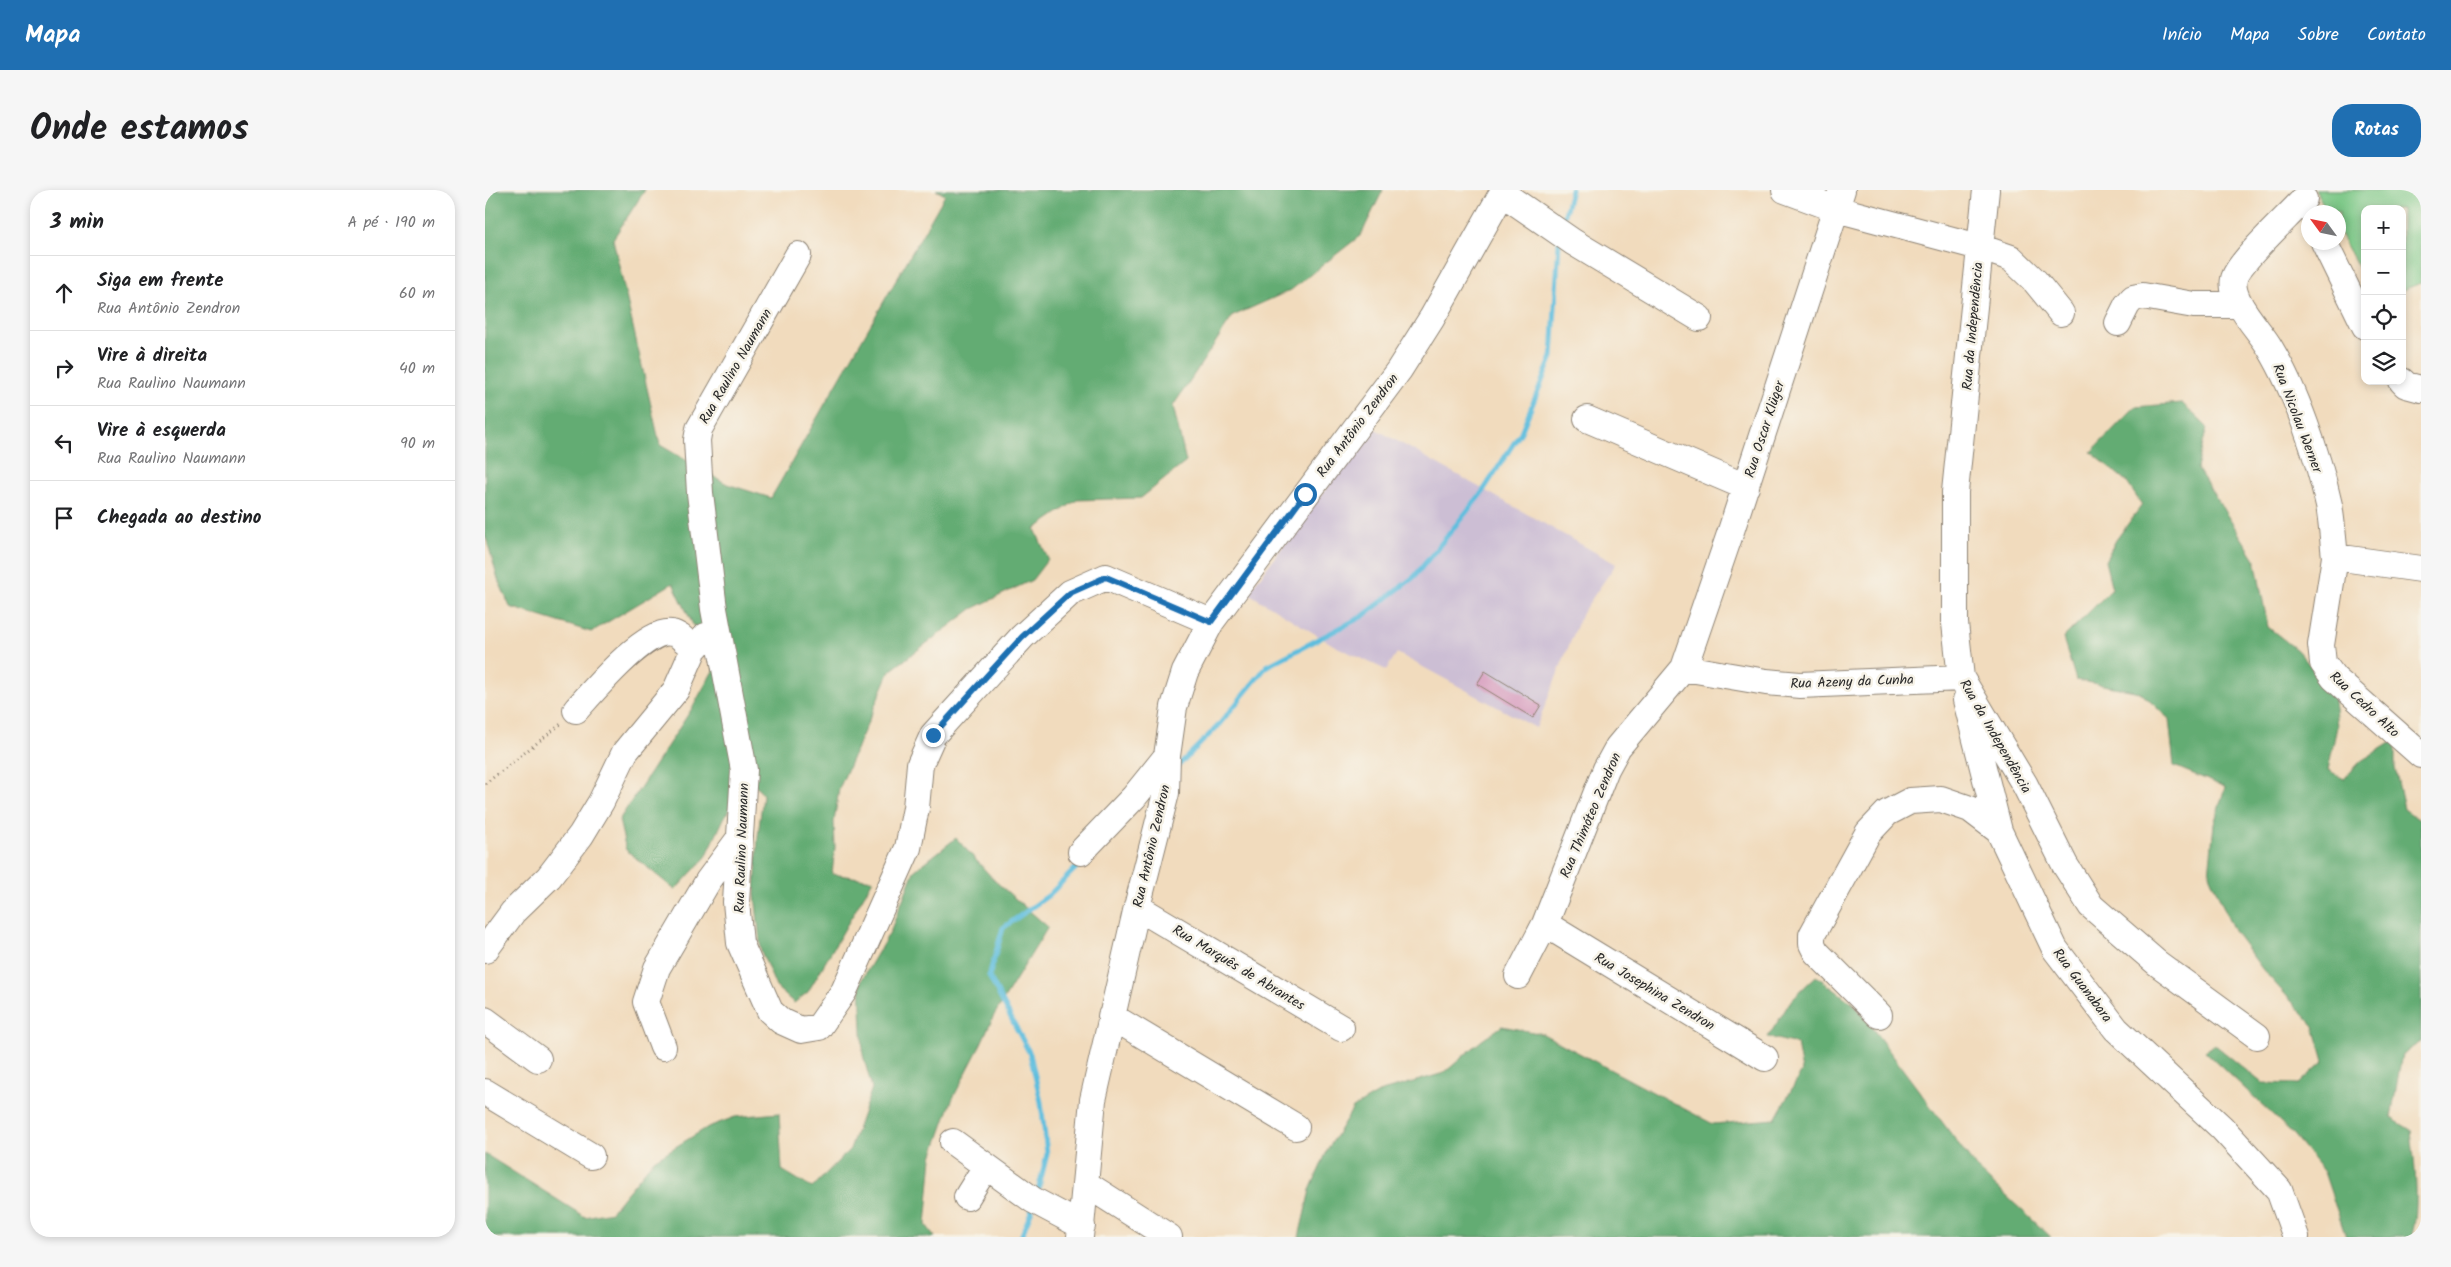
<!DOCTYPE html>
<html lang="pt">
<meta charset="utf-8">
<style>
body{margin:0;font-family:Kalam,sans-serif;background:#f6f6f6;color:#202124}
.controls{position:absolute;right:15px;top:15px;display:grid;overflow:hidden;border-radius:10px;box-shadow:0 2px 8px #0003}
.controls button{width:45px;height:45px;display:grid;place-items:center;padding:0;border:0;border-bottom:1px solid #e0e0e0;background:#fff;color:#202124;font:25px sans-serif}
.compass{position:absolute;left:1816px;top:15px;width:45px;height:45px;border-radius:50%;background:#fff;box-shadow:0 2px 8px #0003;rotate:303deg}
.stop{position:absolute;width:15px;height:15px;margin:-11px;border:4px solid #1f6fb2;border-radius:50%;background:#fff}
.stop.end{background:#1f6fb2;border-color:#fff;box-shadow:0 1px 5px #0008}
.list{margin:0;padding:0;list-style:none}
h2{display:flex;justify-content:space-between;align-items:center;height:65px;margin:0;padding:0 20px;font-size:21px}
h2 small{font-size:16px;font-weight:400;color:#757577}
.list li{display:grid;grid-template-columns:32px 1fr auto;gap:15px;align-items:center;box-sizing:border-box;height:75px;padding:0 20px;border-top:1px solid #e0e0e0}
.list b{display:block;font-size:19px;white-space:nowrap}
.list p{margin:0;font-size:16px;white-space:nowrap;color:#757577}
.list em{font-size:16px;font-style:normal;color:#757577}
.icon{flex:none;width:28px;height:28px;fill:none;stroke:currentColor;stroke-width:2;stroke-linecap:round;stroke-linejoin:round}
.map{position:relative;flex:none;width:1936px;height:1047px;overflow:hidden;border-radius:20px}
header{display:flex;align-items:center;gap:30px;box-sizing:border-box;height:70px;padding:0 25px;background:#1f6fb2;color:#fff}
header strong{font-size:24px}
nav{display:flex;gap:28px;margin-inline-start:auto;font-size:18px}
.intro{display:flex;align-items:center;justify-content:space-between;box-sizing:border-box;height:120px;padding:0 30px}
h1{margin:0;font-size:35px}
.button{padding:12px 22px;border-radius:20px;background:#1f6fb2;color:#fff;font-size:18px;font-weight:700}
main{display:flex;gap:30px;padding:0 30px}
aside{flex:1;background:#fff;border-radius:20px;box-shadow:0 2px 8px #0003}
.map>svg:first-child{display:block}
</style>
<header>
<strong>Mapa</strong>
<nav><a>Início</a><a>Mapa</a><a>Sobre</a><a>Contato</a></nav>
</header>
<div class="intro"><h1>Onde estamos</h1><a class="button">Rotas</a></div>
<main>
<aside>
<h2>3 min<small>A pé · 190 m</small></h2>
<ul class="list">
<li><svg class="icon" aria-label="ahead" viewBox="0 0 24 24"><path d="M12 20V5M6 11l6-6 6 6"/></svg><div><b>Siga em frente</b><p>Rua Antônio Zendron</p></div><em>60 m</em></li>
<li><svg class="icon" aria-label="right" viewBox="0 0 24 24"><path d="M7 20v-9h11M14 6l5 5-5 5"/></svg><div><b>Vire à direita</b><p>Rua Raulino Naumann</p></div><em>40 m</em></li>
<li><svg class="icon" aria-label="left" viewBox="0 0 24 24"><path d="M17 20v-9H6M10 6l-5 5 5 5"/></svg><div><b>Vire à esquerda</b><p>Rua Raulino Naumann</p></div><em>90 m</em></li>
<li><svg class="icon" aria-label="arrive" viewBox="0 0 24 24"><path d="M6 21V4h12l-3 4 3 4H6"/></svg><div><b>Chegada ao destino</b></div></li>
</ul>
</aside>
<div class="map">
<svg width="1936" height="1047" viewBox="0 0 1936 1047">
<rect width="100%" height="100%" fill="#f7f3e8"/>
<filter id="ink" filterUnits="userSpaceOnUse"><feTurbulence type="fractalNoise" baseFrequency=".02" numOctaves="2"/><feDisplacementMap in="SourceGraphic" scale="10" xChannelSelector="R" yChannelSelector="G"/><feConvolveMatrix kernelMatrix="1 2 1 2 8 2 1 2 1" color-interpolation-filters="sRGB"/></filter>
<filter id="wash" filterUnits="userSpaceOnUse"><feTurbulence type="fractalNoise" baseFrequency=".0096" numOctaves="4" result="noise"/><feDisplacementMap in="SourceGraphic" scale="20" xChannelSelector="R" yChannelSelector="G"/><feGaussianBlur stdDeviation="1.12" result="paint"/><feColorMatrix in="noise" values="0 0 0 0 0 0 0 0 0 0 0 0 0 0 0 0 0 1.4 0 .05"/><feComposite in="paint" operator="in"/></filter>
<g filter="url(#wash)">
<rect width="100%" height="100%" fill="#f1dbbd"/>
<path fill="#ccbed4" d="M887 237 1131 374 1097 423 1051 538 912 463 901 480 850 456 763 403Z"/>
<path fill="#7ac786" stroke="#527958" d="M1830 0H1936V93L1917 100V19H1880V89L1854 42V22H1843Z"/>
<path fill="#63ac73" stroke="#476c4f" d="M0 0H160L128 49 175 255 242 294 286 308 460 5 451 0H898L876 45 806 100 748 126 688 216 701 272 656 308 592 310 550 339 563 369 547 390 487 419 405 481 354 599 349 632 350 657 347 684 388 690 323 802 309 813 291 797 276 761 270 704 273 646 278 605 271 595 241 624 221 667 190 700 141 660 134 630 206 520 229 479 188 393 106 442 25 417 13 389 0 344Z
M1697 213 1722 237 1712 278 1770 369 1783 437 1812 460 1848 502 1852 536 1843 580 1859 589 1876 571 1910 550V578L1919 619 1936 631V852L1917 864 1906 928 1926 940C1929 969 1936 1021 1926 1047H1861L1839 982 1805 941 1720 861 1729 854 1777 893 1814 894 1839 871 1829 836 1778 780 1749 741 1724 684 1729 634 1740 597 1689 576 1684 529 1655 502 1591 490 1578 448 1627 399 1620 371 1631 350 1657 315 1641 291 1606 262 1650 217Z
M471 648 510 691 563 737 508 827 494 858 467 910 447 967 441 1035 450 1047H0V964L100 1027 126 1022 169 970 223 937 250 927 294 923 297 980 327 998 365 959 387 898 378 865 375 793 405 742 429 681Z
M1331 786 1370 815 1493 980 1566 1047H814L825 1000 843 959 868 918 897 901 959 883 996 851 1017 836 1058 844 1228 934 1290 929 1317 881 1312 854 1283 847 1307 809Z"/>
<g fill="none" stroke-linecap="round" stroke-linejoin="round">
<path stroke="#5fbede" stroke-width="5" d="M1077 36 1086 0
M691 578 732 537 782 476 878 426 929 387 996 304 1036 242 1067 167 1074 52
M552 1005 562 964 556 912 545 864 504 786 518 738 564 705 598 671
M536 1047 548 1017"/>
</g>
<g id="blocks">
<path fill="#d79cbf" d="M1000 481 1056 515 1048 528 992 494Z"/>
</g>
</g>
<g filter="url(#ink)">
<use href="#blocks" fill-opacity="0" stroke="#8e8374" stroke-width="1"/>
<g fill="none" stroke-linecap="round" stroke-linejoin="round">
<g stroke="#8e8374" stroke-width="28">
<path id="minor" d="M1300 0 1351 19 1494 57 1526 68 1550 91 1576 123
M1501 0 1470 302V433L1476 488 1540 595 1580 675 1606 716 1672 773 1772 846
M1017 3 1088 52 1214 128
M1819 9C1806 24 1752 73 1749 89 1744 111 1775 140 1785 158 1811 201 1833 266 1844 315 1847 332 1848 350 1850 367L1936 379
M1839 52 1880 136
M313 65 214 239 212 250 215 303 229 419 259 580 251 712 255 753 285 821 296 831 316 840 334 837 359 801 423 658 431 618 435 574 448 545 537 447 585 403 621 387 726 432
M1633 133 1642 115 1648 108 1658 106 1709 115H1755
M1917 191 1921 195 1936 199
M1102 229 1261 297
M1850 367 1836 455 1838 473 1849 488 1936 565
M1199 478 1281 492 1315 495 1476 488
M1481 510 1514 641 1570 759 1631 839 1737 938 1794 1000 1811 1047
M91 520C108 501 162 437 187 443 194 444 203 454 209 459
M596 662 649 607 682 566
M652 717 856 838
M1060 734 1280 868
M0 760 28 722 64 687 96 645 116 612 140 562 191 500 209 459 221 446H233
M1033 786 1060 734 1121 579 1133 557 1199 478 1245 344 1357 0
M1394 825 1331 762 1327 754V745L1383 643 1402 623 1425 611 1456 609 1485 619 1514 641
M626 826 811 937
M0 830 53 869
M178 857 161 812 172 778 223 691 254 649
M0 902 106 966
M468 952 548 1010 597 1036
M601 994 684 1047
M482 1007 500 978
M595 1047 608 910 652 717 681 603 682 566 689 517 700 482 726 432 914 180 947 128 1019 0"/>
</g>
<path stroke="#8e8374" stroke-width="3" stroke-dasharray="1 4" stroke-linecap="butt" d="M0 594 76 534"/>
<use href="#minor" stroke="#fff" stroke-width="26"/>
</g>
</g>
<g fill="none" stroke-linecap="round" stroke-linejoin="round" filter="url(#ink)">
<path stroke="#1f6fb2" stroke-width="6" d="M448 545 537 447 585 403 621 387 726 432 820 304"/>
</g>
<g text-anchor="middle" stroke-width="5" stroke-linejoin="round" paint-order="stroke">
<g font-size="14" fill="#2b2b2b" stroke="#f7f3e8">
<text transform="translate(1487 136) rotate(-85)" y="5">Rua da Independência</text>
<text transform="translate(250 176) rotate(-60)" y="5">Rua Raulino Naumann</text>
<text transform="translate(1813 228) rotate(69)" y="5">Rua Nicolau Werner</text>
<text transform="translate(872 235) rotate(-53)" y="5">Rua Antônio Zendron</text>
<text transform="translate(1279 239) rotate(-72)" y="5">Rua Oscar Klüger</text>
<text transform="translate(1367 491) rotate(-2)" y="5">Rua Azeny da Cunha</text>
<text transform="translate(1880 514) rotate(43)" y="5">Rua Cedro Alto</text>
<text transform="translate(1511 546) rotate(60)" y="5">Rua da Independência</text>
<text transform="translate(1105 625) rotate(-67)" y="5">Rua Thimóteo Zendron</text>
<text transform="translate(666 656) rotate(-77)" y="5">Rua Antônio Zendron</text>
<text transform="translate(256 658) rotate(-88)" y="5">Rua Raulino Naumann</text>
<text transform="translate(754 777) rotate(31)" y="5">Rua Marquês de Abrantes</text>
<text transform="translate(1598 795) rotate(53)" y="5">Rua Guanabara</text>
<text transform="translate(1170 801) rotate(31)" y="5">Rua Josephina Zendron</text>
</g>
</g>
</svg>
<div class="controls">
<button>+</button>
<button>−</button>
<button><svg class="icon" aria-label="locate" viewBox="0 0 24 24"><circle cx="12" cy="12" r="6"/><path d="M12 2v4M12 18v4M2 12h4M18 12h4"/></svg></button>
<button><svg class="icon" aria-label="layers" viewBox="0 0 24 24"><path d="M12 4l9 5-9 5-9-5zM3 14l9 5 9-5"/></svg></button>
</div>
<svg class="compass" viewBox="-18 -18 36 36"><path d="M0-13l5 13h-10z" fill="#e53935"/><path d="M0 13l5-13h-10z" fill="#757577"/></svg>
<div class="stop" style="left:820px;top:304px"></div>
<div class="stop end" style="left:448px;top:545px"></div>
</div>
</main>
